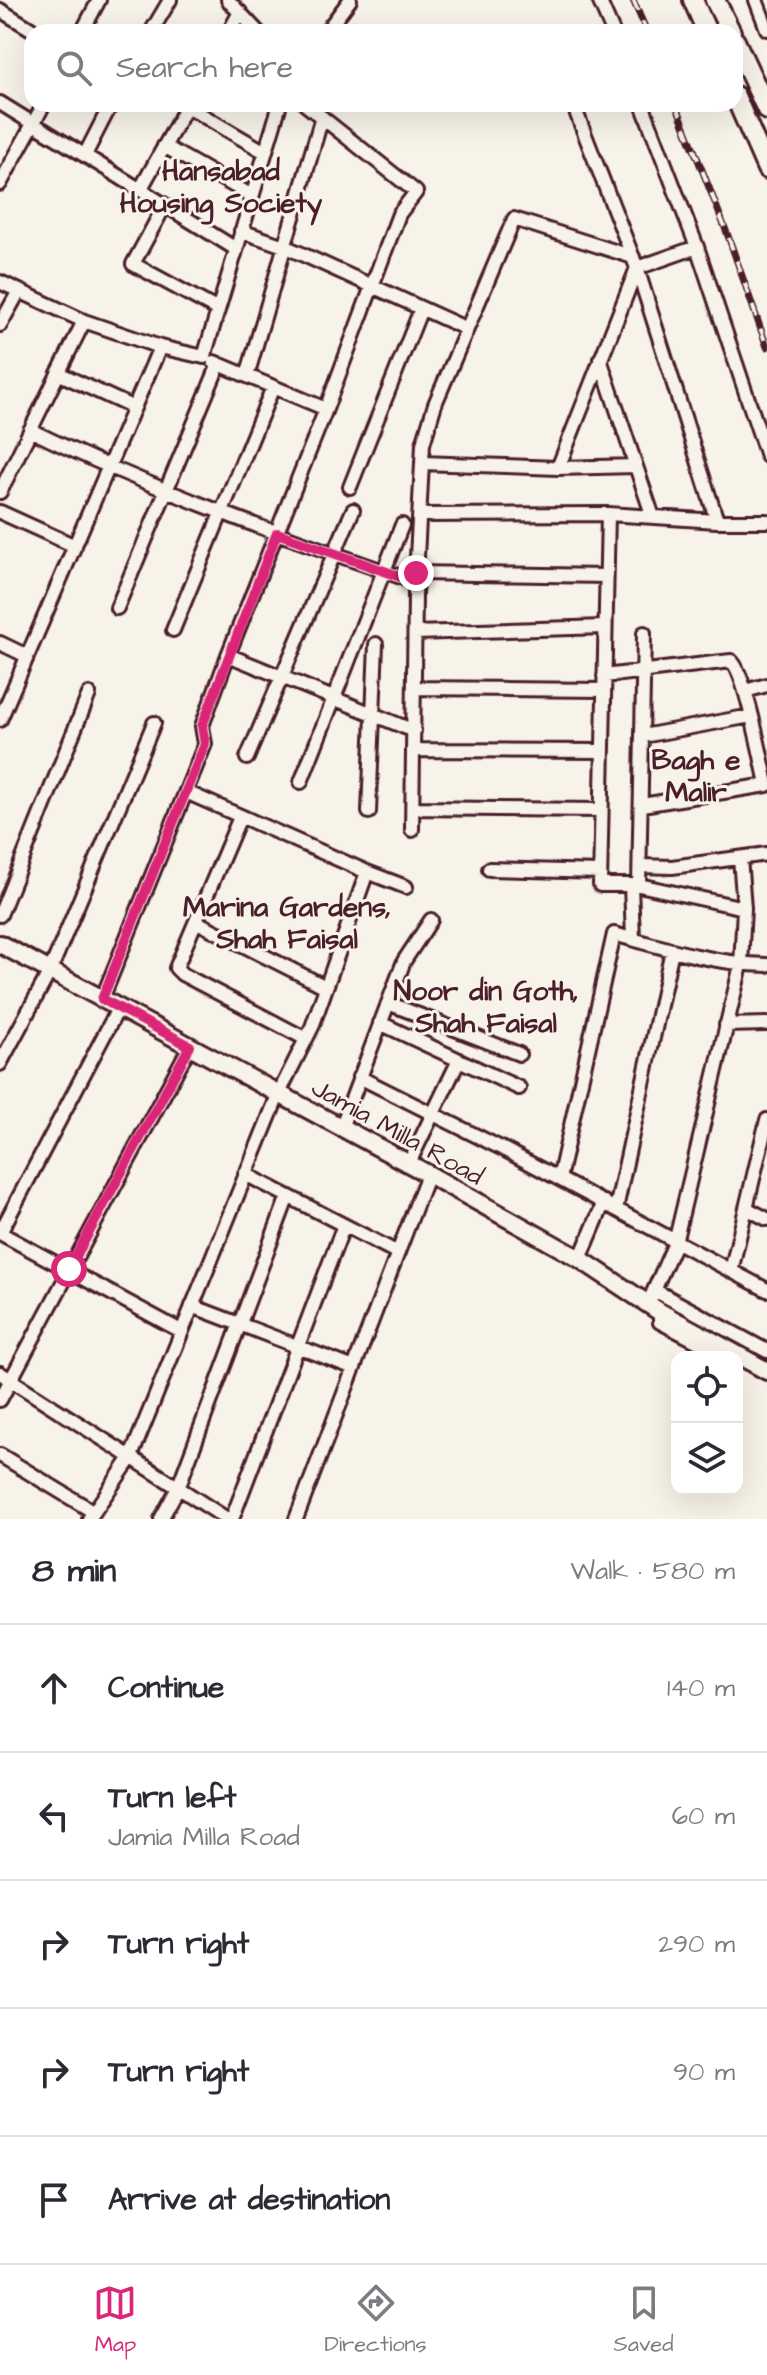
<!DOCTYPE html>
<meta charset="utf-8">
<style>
body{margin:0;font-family:"Architects Daughter",sans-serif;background:#f2f2f3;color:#2b2b33}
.controls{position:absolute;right:24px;bottom:24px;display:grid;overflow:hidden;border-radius:16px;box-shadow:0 8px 32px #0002}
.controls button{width:72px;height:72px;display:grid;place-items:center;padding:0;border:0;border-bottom:2px solid #e1e1e2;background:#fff;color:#2b2b33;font:40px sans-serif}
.stop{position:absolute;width:24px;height:24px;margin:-18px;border:6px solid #db2777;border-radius:50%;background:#fff}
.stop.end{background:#db2777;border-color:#fff;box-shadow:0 2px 8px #0008}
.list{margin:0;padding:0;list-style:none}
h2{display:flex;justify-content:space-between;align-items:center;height:104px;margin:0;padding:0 32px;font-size:34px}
h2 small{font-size:26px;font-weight:400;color:#7c7c81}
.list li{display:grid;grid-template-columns:52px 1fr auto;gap:24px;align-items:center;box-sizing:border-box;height:128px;padding:0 32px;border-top:2px solid #e1e1e2}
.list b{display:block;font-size:30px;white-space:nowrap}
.list p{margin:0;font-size:26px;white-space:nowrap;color:#7c7c81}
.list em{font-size:26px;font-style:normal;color:#7c7c81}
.icon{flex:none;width:44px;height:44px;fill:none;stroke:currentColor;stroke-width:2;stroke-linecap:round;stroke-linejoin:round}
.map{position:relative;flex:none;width:767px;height:1519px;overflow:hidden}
.search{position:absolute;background:#fff;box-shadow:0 8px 32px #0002;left:24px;right:24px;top:24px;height:88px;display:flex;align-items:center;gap:20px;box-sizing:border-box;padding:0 28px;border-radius:24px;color:#7c7c81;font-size:30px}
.sheet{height:744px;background:#fff}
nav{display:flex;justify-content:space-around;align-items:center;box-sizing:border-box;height:112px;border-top:2px solid #e1e1e2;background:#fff;font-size:22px;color:#7c7c81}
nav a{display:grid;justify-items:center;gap:4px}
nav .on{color:#db2777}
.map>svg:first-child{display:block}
</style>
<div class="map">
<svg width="767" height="1519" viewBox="0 0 767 1519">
<rect width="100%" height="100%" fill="#f7f3e8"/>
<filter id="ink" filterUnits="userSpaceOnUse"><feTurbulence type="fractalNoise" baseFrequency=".0125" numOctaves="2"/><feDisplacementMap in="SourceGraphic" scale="16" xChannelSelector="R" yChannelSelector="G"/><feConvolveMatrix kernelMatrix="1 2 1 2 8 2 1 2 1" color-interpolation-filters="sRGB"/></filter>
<g filter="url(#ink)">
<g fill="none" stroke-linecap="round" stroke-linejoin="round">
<g stroke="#4a1f2b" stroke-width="18">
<path id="minor" d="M228 0 258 32
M599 0 613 32
M756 0 767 29
M0 10 36 32
M82 32 99 0
M151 32 170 0
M229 32 240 12
M326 32 350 0
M0 103 236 249
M183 104 265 152
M573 104 637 268 717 521
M642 104 697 247 767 456
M164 146 252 196
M85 155 111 104
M0 184 44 104
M140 190 188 104
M165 205 133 264 218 310
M241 231 284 246 467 329
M0 282 84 321 160 347
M0 325 19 291
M600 359 653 517
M214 362 326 409
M58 373 134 408
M247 376 322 117
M30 430C155 491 285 537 415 582
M422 463 558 468 636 466
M558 468 637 268 697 247
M350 487 421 309
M0 492 84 321
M0 512 75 546
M608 514 600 885H639L644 633
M420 515 608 514 717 521H767
M416 573 606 576
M117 608 219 364
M173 630 273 387
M415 633 605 627
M0 643 27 656
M228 655 414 731
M604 676 731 661C745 671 762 762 767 784
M414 688 604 690
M745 691 767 685
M0 720 160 347 204 357 280 104
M643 736 751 716
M414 750 603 751
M247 758 353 510
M301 782 402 525
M642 805 767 785
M413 808 601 810
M369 812 376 644
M240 817 176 968 182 974 306 1039
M412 830 415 595 423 444 435 404 514 219 633 257
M641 866 672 867 767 854
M489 869 600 872
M367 872 406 887
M631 885 633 939
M639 885 744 908
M0 915 89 694
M197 922 326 987
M102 999 205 744 202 726 228 655 326 409 399 214 416 192 305 104
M388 1003 519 1054
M380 1023 519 1088
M726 1025 767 1024
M0 1064 50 971 154 723
M359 1077 505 1150 767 1290
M341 1128 404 961 431 920
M409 1163 459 1060
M245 1174 398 1253
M559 1179 614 934C664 948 715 964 767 965
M746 1208 767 1219
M616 1209 672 950
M0 1233 119 1007
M0 1233 181 1331
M580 1259 604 1202
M731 1271 767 1120
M654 1290 767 1351
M648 1304 675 1243 741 965 744 908 740 858
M192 1306 354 1368
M660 1312V1322L710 1348
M0 1373 227 1519
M0 1400 190 1046
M0 1455 94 1512
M89 1519 130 1459 279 1093 312 1027 367 872 186 792
M161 1519 178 1488 288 1196
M232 1519 344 1225
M296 1519 428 1174"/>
</g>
<g stroke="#4a1f2b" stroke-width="22">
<path id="major" d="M0 944 428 1174 580 1259 660 1312 767 1371"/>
</g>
<g stroke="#4a1f2b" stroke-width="24">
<path id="highway" d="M693 0 707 32
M715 0 731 32
M735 41 767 110
M735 96 767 169"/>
</g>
<use href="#minor" stroke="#f7f3e8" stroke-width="12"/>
<use href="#major" stroke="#f7f3e8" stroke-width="16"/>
<use href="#highway" stroke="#f7f3e8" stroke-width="18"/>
<g stroke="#4a1f2b" stroke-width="7">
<path id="rail" d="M633 0 647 32
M676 104 727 233 767 347"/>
</g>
<use href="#rail" stroke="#f7f3e8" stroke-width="4" stroke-dasharray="12" stroke-linecap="butt"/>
</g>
</g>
<g fill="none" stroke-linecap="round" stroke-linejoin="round" filter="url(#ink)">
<path stroke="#db2777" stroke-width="10" d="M69 1269 190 1046 102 999 205 744 202 726 277 533 415 582 416 573"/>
</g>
<g text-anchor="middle" stroke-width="6" stroke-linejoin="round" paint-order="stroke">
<g font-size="26" fill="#4a1f2b" stroke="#f7f3e8">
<text transform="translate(398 1131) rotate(29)" y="9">Jamia Milla Road</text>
</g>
<g font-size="28" font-weight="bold" fill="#4a1f2b" stroke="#f7f3e8">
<text x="221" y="180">Hansabad<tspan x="221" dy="32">Housing Society</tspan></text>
<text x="696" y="769">Bagh e<tspan x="696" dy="32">Malir</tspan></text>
<text x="287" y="916">Marina Gardens,<tspan x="287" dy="32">Shah Faisal</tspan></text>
<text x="486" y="1000">Noor din Goth,<tspan x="486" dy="32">Shah Faisal</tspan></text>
</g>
</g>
</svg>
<div class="controls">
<button><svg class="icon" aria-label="locate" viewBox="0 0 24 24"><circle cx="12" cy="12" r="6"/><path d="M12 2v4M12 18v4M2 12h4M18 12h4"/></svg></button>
<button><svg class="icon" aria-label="layers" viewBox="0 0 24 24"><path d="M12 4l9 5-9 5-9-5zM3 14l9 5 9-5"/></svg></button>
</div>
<div class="stop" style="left:69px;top:1269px"></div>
<div class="stop end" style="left:416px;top:573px"></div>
<div class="search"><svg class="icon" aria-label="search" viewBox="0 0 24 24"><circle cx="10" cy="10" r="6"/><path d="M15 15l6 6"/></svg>Search here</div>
</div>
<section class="sheet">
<h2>8 min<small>Walk · 580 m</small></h2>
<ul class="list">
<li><svg class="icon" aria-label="ahead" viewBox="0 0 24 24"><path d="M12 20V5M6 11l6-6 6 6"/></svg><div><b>Continue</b></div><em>140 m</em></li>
<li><svg class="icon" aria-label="left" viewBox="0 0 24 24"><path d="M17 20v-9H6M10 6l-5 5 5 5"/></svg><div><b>Turn left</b><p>Jamia Milla Road</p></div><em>60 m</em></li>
<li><svg class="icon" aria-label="right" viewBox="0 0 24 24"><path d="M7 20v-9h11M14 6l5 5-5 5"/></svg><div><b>Turn right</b></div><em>290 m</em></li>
<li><svg class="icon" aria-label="right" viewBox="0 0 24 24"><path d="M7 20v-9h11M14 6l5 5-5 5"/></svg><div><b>Turn right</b></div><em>90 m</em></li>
<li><svg class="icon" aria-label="arrive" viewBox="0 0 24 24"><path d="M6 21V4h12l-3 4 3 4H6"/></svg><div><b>Arrive at destination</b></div></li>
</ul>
</section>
<nav>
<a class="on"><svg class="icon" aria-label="map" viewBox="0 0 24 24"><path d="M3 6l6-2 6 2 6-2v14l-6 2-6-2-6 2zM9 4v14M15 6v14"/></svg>Map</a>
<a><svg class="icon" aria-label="directions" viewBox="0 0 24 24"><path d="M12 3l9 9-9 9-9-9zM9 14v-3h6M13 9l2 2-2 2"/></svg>Directions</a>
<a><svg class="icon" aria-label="saved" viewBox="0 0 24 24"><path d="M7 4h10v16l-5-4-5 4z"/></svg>Saved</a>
</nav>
